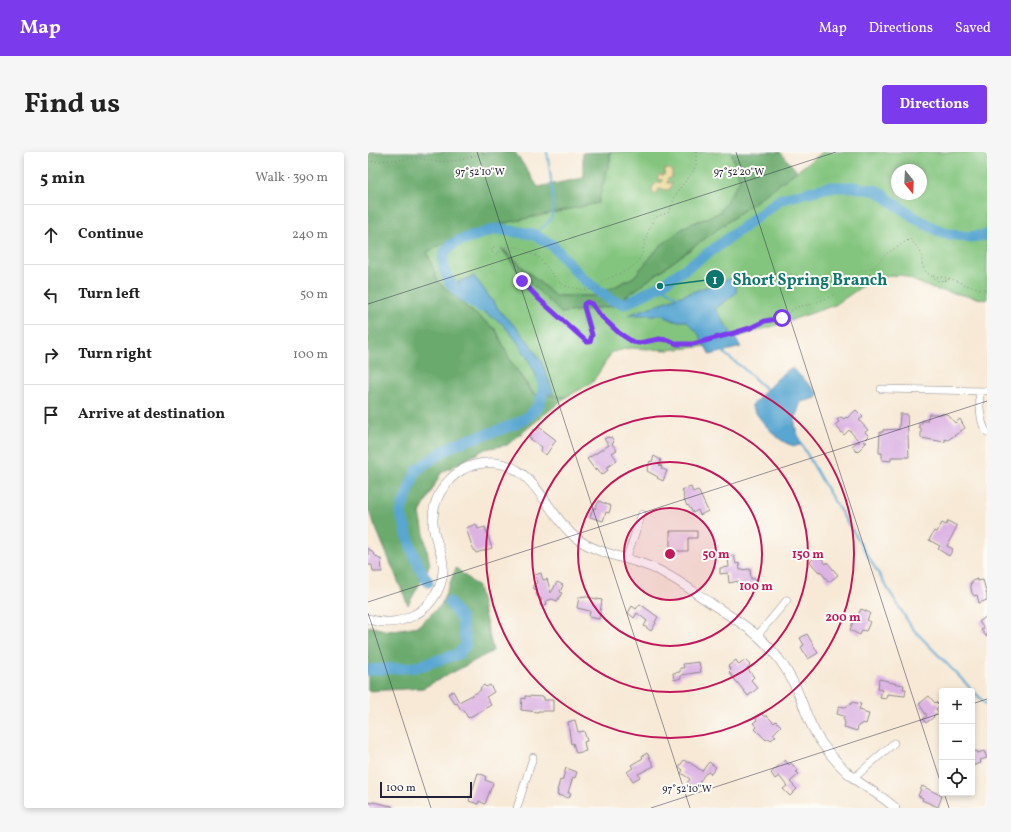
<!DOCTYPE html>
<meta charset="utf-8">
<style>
body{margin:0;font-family:Vollkorn,serif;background:#f6f6f6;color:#222}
.controls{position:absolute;right:12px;bottom:12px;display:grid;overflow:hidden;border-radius:4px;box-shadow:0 2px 6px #0003}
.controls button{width:36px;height:36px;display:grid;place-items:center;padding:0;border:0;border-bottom:1px solid #e0e0e0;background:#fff;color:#222;font:20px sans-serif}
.compass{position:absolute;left:523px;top:12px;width:36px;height:36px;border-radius:50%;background:#fff;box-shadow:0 2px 6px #0003;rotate:162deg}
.scale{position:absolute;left:12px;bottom:10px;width:92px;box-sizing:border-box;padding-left:4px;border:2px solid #22223b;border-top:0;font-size:11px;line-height:14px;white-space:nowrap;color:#22223b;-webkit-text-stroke:3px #fdfcf7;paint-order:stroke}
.stop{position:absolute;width:12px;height:12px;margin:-9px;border:3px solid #7c3aed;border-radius:50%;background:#fff}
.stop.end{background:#7c3aed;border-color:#fff;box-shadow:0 1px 4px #0008}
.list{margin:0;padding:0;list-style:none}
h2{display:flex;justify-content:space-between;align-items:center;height:52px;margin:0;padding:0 16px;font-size:17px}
h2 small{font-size:13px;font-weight:400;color:#767676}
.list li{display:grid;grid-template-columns:26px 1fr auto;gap:12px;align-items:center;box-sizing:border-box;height:60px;padding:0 16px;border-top:1px solid #e0e0e0}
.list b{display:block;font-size:15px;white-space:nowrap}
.list em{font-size:13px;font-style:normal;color:#767676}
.icon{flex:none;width:22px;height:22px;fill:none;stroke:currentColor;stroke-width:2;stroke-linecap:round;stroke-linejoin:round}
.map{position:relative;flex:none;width:619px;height:656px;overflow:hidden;border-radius:4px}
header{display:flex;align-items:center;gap:24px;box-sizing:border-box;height:56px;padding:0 20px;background:#7c3aed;color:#fff}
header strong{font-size:19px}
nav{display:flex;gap:22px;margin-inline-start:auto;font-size:14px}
.intro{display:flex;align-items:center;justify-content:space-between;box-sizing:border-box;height:96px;padding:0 24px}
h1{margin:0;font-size:28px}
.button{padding:10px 18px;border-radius:4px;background:#7c3aed;color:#fff;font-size:14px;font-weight:700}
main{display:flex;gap:24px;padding:0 24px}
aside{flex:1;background:#fff;border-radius:4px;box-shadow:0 2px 6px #0003}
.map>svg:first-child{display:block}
</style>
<header>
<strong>Map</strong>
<nav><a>Map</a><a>Directions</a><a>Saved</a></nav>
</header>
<div class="intro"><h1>Find us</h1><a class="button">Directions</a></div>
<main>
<aside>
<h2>5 min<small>Walk · 390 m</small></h2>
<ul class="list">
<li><svg class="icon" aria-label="ahead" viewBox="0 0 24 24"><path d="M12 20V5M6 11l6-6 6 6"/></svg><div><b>Continue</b></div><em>240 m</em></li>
<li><svg class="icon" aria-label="left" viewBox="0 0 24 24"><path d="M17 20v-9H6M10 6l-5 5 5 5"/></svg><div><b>Turn left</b></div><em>50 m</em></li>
<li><svg class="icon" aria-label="right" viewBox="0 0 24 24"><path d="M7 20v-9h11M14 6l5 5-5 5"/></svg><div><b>Turn right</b></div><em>100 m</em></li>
<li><svg class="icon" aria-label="arrive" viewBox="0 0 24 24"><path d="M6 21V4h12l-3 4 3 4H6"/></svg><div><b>Arrive at destination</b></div></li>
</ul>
</aside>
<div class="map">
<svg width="619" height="656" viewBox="0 0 619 656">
<rect width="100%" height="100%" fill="#fdfcf7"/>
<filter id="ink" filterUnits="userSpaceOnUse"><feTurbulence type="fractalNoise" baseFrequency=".025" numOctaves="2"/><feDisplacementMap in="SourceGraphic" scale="8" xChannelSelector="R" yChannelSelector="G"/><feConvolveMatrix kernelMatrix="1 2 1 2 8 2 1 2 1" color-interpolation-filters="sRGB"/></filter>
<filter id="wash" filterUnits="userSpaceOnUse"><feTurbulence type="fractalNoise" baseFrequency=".012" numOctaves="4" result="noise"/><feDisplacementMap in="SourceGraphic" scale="16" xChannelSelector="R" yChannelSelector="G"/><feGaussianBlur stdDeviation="0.9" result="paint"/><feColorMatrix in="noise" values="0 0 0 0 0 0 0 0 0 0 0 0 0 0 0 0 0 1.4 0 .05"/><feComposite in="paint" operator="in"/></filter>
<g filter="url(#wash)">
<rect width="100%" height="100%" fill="#f7e9d6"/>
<path fill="#83c57e" stroke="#52745c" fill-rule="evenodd" d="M242 0H363L372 28 351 61 318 74 291 95 266 125 228 144H187L136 98 193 161 245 154 455 0H619V148L565 137 533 123 506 126 467 153 409 173 340 194 300 198 262 196 244 200 224 231 198 245 166 242 143 210 128 178 102 158 70 130 59 100 81 89 119 75 229 51 242 8ZM529 18H553V42H529Z"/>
<path fill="#6aaa6d" stroke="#466654" d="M0 0H147L170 35 215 26V1L242 0V8L230 51 119 75 81 89 59 100 70 130 102 158 128 178 143 210 165 242 198 245 139 293 117 297 73 321 52 361 62 413 40 453 0 357Z
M363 0H412L429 19 245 154 193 161 148 117 134 97 187 144H228L266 125 291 95 318 74 351 61 372 28Z
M88 416 110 435 125 499 55 536 0 539V474L21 479 50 474 73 453Z"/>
<path fill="#eeda9e" stroke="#887e6c" d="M297 17H302L304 19V25L300 27 299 30V31H304L302 37 299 38 291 37 289 41 286 42 284 40V36L288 31 294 30V28L289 27 291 23H296Z"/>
<path fill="#58a6d1" stroke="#3d6486" d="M106 124 135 163 149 176 162 192 173 209 186 242 174 241C168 217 150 187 132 170 127 166 121 164 116 160 103 153 97 143 90 130Z
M369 124 368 141 347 157 373 195 342 203 330 181 318 169H306L294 163H260Z
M421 217H425L450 241 449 246 433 250C431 255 427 266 427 272 427 279 433 285 432 293 416 299 392 268 384 255V253L408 228Z"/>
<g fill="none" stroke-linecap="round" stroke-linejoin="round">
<path stroke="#58a6d1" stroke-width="2" d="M165 82C171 78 178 74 182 68 189 57 181 14 179 0
M292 134 311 146
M354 198 358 203 375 216 400 239
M431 288 460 339 544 476 619 553"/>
<path stroke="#58a6d1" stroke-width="11" d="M113 155 95 144 82 131 76 117 75 107 77 100 83 93 93 88 128 77 165 82 184 93 214 126 228 137 243 148 256 152 267 147 292 134 346 97 413 47 461 35H486L509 39 550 68 575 81 600 85 619 83
M60 430C48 412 43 396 37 375 36 370 33 365 33 360 33 357 47 321 49 318 56 312 77 298 84 294 114 279 184 276 174 227
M0 518 48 515 90 502 98 493 93 467 81 450"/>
</g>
<g id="blocks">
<path fill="#dcb3e3" d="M488 258 495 265 491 268 500 278 497 280 501 284 495 290H499L489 300 484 294 489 290H492L481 278 476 283 467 273 471 270 469 268 473 265 476 267 478 265 479 266Z
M532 262H539L541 305H523V309L514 308V301H511V299L512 280H515V278L531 277Z
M561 262H579L587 271 592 267 597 276 580 288 577 287V290L553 286V276H551V271H554V269H559Z
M171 275 188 288 178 303 172 299 174 295 161 286 166 277 168 279Z
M240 285 244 286 246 290 244 292 249 298 244 301 249 308 238 316 240 318 234 323 229 316 227 318 219 307 241 293 236 287Z
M286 304 293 308 291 313 294 314 293 316 299 319 295 329 289 326 290 325 279 319 282 309 284 310Z
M323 335 325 340 330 338 340 359 332 363 330 358 325 361 320 353 319 354 315 344 316 343 314 338Z
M231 349 243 354 241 361 238 360 235 369 222 365 225 356 227 357Z
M580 369 589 374 579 394 585 397 581 404 570 397 572 394 561 388 566 379 569 380 574 371 578 373Z
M108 372 110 377 117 375 124 396 108 401 104 394 98 376Z
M302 379H329V386H320V399H302Z
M0 396 11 407H13L14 420H5L4 413H0Z
M450 402 458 412 459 410 470 423 461 430 452 419 451 420 442 410Z
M366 403 368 412 371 411 372 418 382 417 383 427 387 426 388 433 375 435V433L371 434 370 429 361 431 360 421 352 422V416L361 415 360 404Z
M173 421 175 428 179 427 183 441 189 430 195 433 192 440 194 441 189 449 184 447 178 449 179 452 176 455 172 453 174 447 169 444 168 442 170 438 166 437 165 433 169 431 167 423Z
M609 427V429L615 428 619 443V448L611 451 609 443 606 444 604 441 602 431H604V429Z
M214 444 234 448 231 467 221 465 222 459 209 456 211 445H214Z
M272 452 290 465 287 470 288 471 283 479 276 474 279 469 269 461 266 466 260 461 264 454 268 457Z
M493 457 502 461 499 468 502 470 498 479 494 478 492 483 482 478 485 470 483 469 486 462 490 463Z
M619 464V485L613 478 616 476 611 470Z
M439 482 450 501 440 507 433 495 436 493 432 486Z
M368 508 371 513 377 508 382 513 379 516 386 525 383 528 390 536 380 544 361 520 363 518 360 514Z
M331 510 333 520 313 523V526L306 528 305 521 312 520V516H316L315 512Z
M511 527 520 529V530L536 533 535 537H538L537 544 519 542 518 547 512 546 514 538 510 537Z
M116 533 118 535 122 533 126 540 118 545 123 553 100 566 95 557 93 558 89 551 87 552 80 542 85 539 91 550 108 541 113 538 112 536Z
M157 544 176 545V548H185V559H170V560L153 558 154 546 157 547Z
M561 544 567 551 568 550 572 554 568 557 570 560 565 564 566 565 558 571 555 567 559 564 551 552Z
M484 550 493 552 491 557 495 558 497 561 501 562 498 572 495 571 490 574 489 579 476 575 477 571 475 566 476 564 469 562 471 554 477 555 483 552Z
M393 561 395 564H399L406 571 408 569 413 574 405 582 408 584 403 588 401 586 398 588 387 577 389 575 385 571 389 568 388 566Z
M207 568 210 580 216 579 219 589 216 590 218 599 208 601 205 591 203 592 200 570Z
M609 599 610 601 616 599 619 606 612 608 613 611 604 614V600Z
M279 601 286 614 270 622 272 625 265 629 259 620 265 616 263 613 275 606 274 604Z
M316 608 320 611 321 610 334 619 341 610 348 615 343 622 340 620 337 622 327 636 319 631 322 627 313 621 315 618 311 615Z
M417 608 421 613 423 611 430 619 428 620 431 622 422 630 429 637 422 644 415 637 419 634 411 624 407 627 403 621Z
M198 616 209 620 207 626 205 625 200 641H203L201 646 189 643 190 639H189L192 628 194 629Z
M110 621 118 624 117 628 125 631 117 652 111 649 110 652 101 649Z
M554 634 574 644 570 655 554 648 555 646 550 644Z
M0 650 3 651 5 650 24 654V656H0Z"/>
</g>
</g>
<g filter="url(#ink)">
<use href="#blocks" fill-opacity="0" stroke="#8c8688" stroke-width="1"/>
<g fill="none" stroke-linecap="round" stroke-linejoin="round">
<g stroke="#8c8688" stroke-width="8">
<path id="minor" d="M513 237 619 239
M611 239C612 250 611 272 619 280
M258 407 274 362
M389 484 419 448
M486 626 526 591
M149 656 165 605"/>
</g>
<g stroke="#8c8688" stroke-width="10">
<path id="tertiary" d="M0 467C16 472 32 471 46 463 66 453 79 429 74 406 72 397 68 389 66 379 60 346 83 314 117 311 165 306 177 361 208 386 232 404 263 405 290 418 309 427 326 440 344 452 359 462 376 472 390 484 403 496 416 512 424 528 435 548 439 571 453 590 463 604 474 617 488 628 501 638 515 644 527 656"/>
</g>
<path stroke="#8c8688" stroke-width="1" stroke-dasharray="1 3" stroke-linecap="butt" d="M136 0 150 6
M328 0V13L325 20 309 40 301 60 286 66 278 85 274 102 269 111 261 117 235 129 232 135 228 137 218 138 196 134 187 126 170 104C160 103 158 97 152 96 144 94 134 95 125 95L123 100 128 102 131 100 135 95 144 98 149 103 154 129 172 148 219 190H222L224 183 216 155V152L219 150 224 152 232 163 251 181 265 190 271 191 291 187 299 188 309 192 325 193 366 181 397 169 414 165 429 155 445 152 475 139 481 134 485 125 490 120 502 117 508 113 518 102 542 87 552 99 554 104V113L557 119 570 129 581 128 580 126 564 124
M0 10 50 6 69 10 93 8 117 0
M581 126 601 134 619 138"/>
<use href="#minor" stroke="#fff" stroke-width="7"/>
<use href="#tertiary" stroke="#fff" stroke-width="9"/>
</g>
</g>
<g fill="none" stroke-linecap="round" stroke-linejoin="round" filter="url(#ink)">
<path stroke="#7c3aed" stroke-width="5" d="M154 129 172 148 219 190H222L224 183 216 155V152L219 150 224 152 232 163 251 181 265 190 271 191 291 187 300 188 309 192H325L366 181 382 176 397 169 414 166"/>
</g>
<path fill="none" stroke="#22223b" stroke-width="1" stroke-opacity="0.45" d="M109 0 322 656M368 0 574 635M0 152 468 0M0 450 619 249M0 461 63 656M604 552 619 547M576 641 581 656M283 656 574 561"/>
<circle cx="302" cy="402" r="46" fill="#c2185b" fill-opacity=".12"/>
<g fill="none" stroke="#c2185b" stroke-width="2">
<circle cx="302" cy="402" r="46"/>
<circle cx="302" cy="402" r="92"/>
<circle cx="302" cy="402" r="138"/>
<circle cx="302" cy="402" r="184"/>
</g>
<g font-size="10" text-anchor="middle" fill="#22223b" stroke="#fdfcf7" stroke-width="4" stroke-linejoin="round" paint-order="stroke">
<text x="112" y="23">97°52'10"W</text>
<text x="371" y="23">97°52'20"W</text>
<text x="319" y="640">97°52'10"W</text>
</g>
<circle cx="302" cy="402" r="6" fill="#c2185b" stroke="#fdfcf7" stroke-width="2"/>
<g font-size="12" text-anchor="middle" font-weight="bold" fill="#c2185b" stroke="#fdfcf7" stroke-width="4" stroke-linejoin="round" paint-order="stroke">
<text x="348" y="406">50 m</text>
<text x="440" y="406">150 m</text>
<text x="388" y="438">100 m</text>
<text x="475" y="469">200 m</text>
</g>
<path fill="none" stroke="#0f766e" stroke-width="1.5" d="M292 134L347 127"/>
<g fill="#0f766e" stroke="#fdfcf7" stroke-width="1.5">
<circle cx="292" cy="134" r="4"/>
<circle cx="347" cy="127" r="10"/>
</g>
<g font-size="12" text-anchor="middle" font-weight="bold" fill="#fff">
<text x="347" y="132">1</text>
</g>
<g font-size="16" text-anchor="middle" font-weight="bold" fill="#0f766e" stroke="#fdfcf7" stroke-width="4" stroke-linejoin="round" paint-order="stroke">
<text x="442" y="133">Short Spring Branch</text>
</g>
</svg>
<div class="controls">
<button>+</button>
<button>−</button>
<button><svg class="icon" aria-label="locate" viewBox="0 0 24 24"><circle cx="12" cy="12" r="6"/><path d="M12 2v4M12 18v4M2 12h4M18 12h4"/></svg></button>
</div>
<svg class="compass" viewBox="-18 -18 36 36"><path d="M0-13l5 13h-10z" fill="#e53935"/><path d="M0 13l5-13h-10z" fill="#767676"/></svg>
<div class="scale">100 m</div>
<div class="stop" style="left:414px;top:166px"></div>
<div class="stop end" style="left:154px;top:129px"></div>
</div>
</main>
